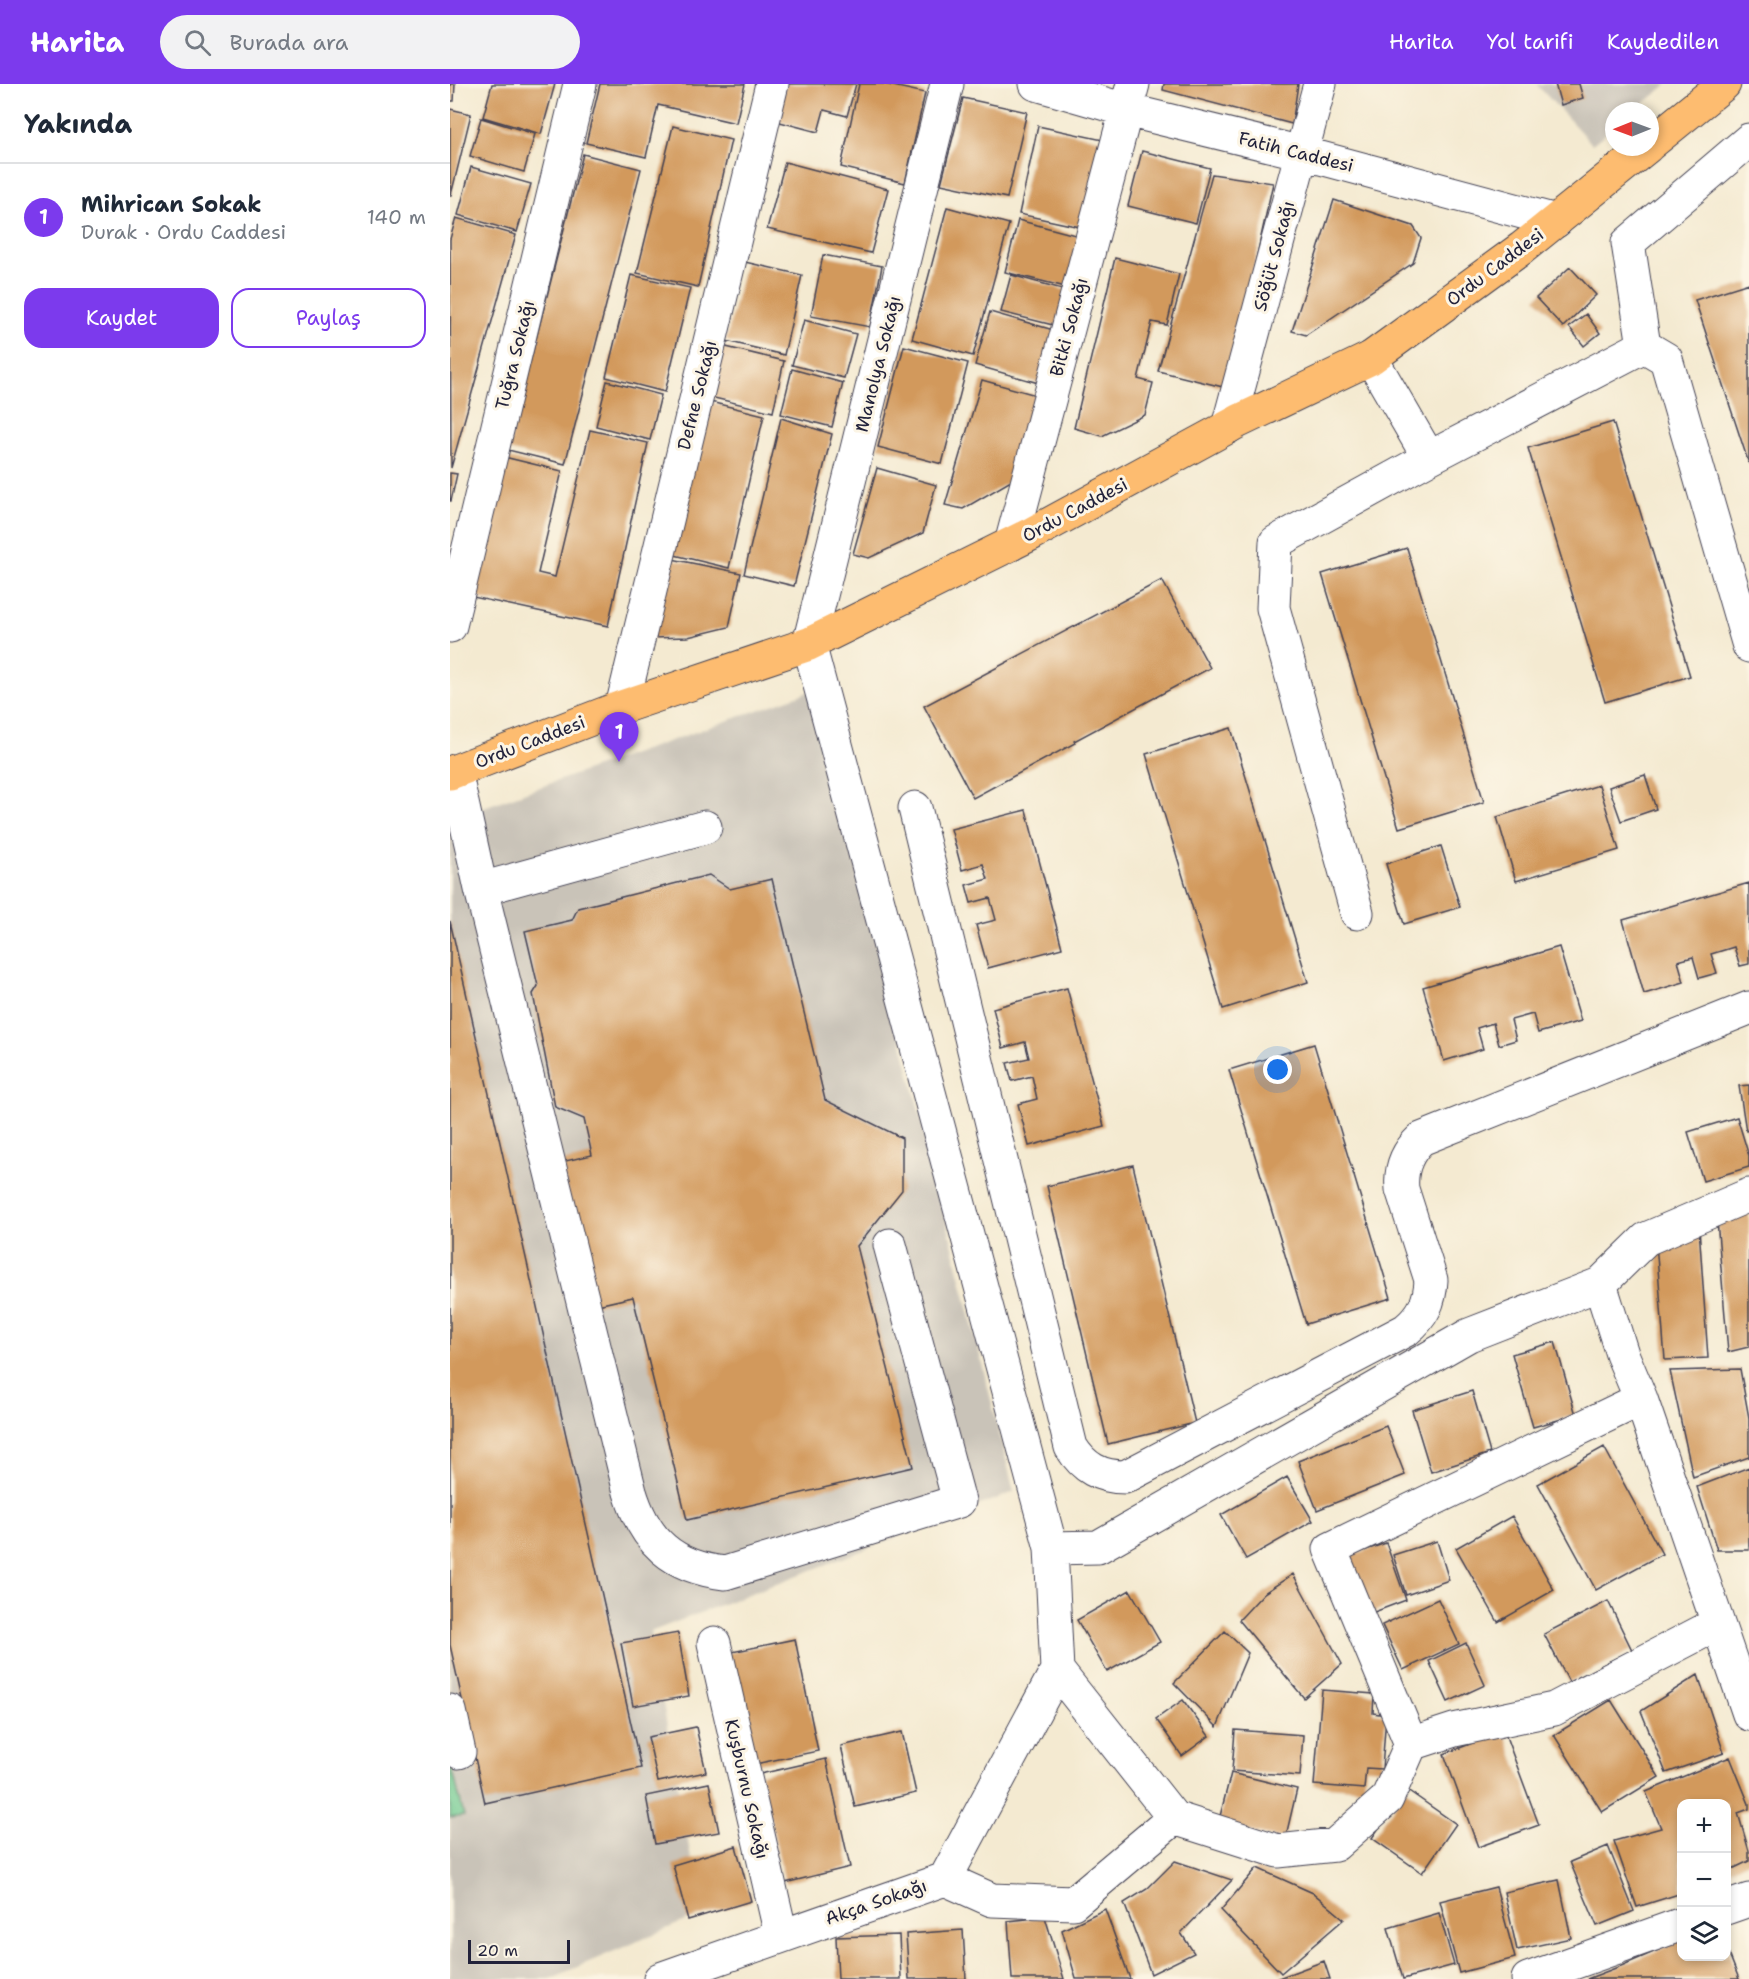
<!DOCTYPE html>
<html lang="tr">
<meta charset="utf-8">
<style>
body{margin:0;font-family:"Shantell Sans",sans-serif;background:#f2f2f3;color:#1f2937}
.controls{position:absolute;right:18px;bottom:18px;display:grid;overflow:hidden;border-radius:12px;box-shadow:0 3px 9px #0003}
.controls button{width:54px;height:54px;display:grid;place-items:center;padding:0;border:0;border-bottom:2px solid #e0e1e3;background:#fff;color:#1f2937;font:30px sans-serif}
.compass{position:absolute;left:1155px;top:18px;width:54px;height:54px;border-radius:50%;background:#fff;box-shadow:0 3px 9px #0003;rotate:269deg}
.scale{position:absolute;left:18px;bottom:15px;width:102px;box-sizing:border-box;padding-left:6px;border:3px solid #22223b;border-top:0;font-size:16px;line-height:21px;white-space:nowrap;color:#22223b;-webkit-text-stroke:4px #fcf5e5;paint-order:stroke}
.you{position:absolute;left:828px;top:986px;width:21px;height:21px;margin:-15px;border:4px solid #fff;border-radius:50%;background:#1a73e8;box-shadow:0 0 0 9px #1a73e833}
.badge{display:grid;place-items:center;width:39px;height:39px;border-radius:50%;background:#7c3aed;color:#fff;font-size:20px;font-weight:700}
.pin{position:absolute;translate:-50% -50px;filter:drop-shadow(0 2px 3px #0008)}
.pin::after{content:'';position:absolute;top:32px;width:21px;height:18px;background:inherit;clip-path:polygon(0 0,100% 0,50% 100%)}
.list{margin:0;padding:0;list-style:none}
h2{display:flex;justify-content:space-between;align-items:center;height:78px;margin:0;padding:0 24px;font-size:26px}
h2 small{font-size:20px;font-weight:400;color:#747a83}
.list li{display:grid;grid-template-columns:39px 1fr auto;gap:18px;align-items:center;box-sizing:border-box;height:108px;padding:0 24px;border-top:2px solid #e0e1e3}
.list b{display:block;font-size:22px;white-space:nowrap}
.list p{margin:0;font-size:20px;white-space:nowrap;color:#747a83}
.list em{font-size:20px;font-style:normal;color:#747a83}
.actions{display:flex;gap:12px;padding:18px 24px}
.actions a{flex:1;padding:14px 0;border:2px solid #7c3aed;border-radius:18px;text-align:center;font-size:21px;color:#7c3aed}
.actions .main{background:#7c3aed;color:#fff}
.icon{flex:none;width:33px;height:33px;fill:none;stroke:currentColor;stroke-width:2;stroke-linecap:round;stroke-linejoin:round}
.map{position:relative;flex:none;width:1299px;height:1895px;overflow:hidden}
header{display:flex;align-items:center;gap:36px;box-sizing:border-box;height:84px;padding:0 30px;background:#7c3aed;color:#fff}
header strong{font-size:28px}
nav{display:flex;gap:33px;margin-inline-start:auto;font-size:21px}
.search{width:420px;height:54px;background:#f2f2f3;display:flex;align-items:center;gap:15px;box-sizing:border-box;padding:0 21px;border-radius:33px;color:#747a83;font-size:22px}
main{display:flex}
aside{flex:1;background:#fff}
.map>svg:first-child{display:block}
</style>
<header>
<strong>Harita</strong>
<div class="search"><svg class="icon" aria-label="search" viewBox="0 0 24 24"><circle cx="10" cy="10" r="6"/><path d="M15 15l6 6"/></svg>Burada ara</div>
<nav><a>Harita</a><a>Yol tarifi</a><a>Kaydedilen</a></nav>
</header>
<main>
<aside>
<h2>Yakında<small></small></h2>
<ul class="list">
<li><span class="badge">1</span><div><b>Mihrican Sokak</b><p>Durak · Ordu Caddesi</p></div><em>140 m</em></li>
</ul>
<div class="actions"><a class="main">Kaydet</a><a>Paylaş</a></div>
</aside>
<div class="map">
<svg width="1299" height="1895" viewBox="0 0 1299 1895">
<rect width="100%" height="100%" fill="#fcf5e5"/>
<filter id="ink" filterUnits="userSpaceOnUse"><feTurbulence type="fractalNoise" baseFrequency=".0167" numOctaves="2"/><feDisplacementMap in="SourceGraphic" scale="12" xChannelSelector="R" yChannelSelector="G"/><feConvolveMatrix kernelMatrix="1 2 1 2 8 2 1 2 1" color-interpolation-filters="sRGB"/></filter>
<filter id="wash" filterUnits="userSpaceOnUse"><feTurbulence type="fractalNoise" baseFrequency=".008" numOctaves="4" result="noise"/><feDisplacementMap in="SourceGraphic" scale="24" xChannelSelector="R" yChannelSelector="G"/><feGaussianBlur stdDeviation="1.35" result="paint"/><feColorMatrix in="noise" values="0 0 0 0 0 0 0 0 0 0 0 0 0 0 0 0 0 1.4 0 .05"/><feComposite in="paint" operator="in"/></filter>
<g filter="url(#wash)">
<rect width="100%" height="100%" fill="#f4ead1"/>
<path fill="#c9c3b8" d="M1086 0H1218L1184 27H1164V43L1142 60Z
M364 606 564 1408 200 1548 251 1830 99 1895H0V1734L14 1732 0 1675V735Z"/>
<path fill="#71cb92" stroke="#4a7666" stroke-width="1.5" d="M0 1675 14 1732 0 1734Z"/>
<g id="blocks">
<path fill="#d2995b" d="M0 0H5L4 17H0Z
M42 0H105L91 50 33 33Z
M150 0H295L286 39 208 21 196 73 136 59Z
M335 0H406L397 32 374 26 368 48 326 37Z
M409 0H434L475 9 455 99 391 83Z
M714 0H848L842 40 713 6Z
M1105 0H1129L1133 14 1111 21Z
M513 14 577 28 557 114 491 100Z
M0 25 21 30 1 111H0Z
M31 34 85 50 74 88 20 72Z
M223 42 281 56 248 203 187 189Z
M588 42 653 56 635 144 569 130Z
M692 67 760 84 746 139 678 122Z
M133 70 191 85 115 380 58 366Z
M335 78 438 105 421 169 317 145Z
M21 83 81 100 67 148 8 131Z
M762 90 823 99 800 202 773 303 708 287Z
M884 116 963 142 971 154 963 179 856 251 842 247Z
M497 123 559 140 523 272 462 255Z
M6 134 66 151 1 384 0 155Z
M568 136 633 153 620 204 555 188Z
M373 171 432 182 420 243 361 232Z
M665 174 729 190 717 241 702 238 688 295 703 299 695 331 652 352 624 344Z
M295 178 352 191 334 271 276 257Z
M1120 183 1146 211 1113 243 1086 214Z
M181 191 240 204 215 308 156 293Z
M561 191 616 206 607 242 551 228Z
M1299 199V380L1245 216Z
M540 228 607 247 592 300 525 281Z
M1136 230 1150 249 1134 262 1119 243Z
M354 236 406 250 394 294 342 281Z
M272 262 334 277 323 328 260 313Z
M454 262 518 279 492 380 428 363Z
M342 285 393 299 382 343 331 330Z
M532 296 586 311 561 397 513 425 495 421Z
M157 297 211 311 200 356 146 342Z
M252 316 314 331 279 484 216 469Z
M331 334 382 350 344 502 294 490Z
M1163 338 1240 592 1155 618 1078 364Z
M140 346 198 359 158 542 23 513 54 373 112 387 88 489 105 493Z
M427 384 486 401 473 449 419 474 403 470Z
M0 389 7 390 1 417H0Z
M957 464 1034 718 949 744 872 490Z
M217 474 291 489 279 543 238 553 201 554Z
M712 496 760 584 624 657 625 659 523 714 474 622Z
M781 644 858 898 773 925 696 670Z
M1195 691 1206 725 1171 737 1159 703Z
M1149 701 1169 766 1066 797 1047 733Z
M576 726 612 864 538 884 526 841 546 836 540 814 521 819 516 801 538 795 533 780 512 786 501 745Z
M991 762 1010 823 954 840 936 780Z
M259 791 280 805 322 795 375 1016 452 1054V1106L407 1162 463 1383 237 1436 183 1213 143 1222 111 1078 142 1071 134 1035 105 1023 83 910 88 902 75 847 122 836 128 824Z
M1299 799V880L1290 882 1284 863 1261 870 1267 889 1249 894 1243 873 1228 877 1234 898 1194 910 1173 836Z
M0 837 191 1684 35 1719 0 1561Z
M1109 863 1131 937 1088 949 1083 930 1061 936 1066 956 1049 961 1043 939 1027 944 1033 965 994 977 973 903Z
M617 904 654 1042 579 1062 568 1020 587 1015 582 992 562 997 557 979 579 974 575 958 553 964 543 924Z
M864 960 941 1214 856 1240 779 986Z
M1299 1001V1046L1296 1047 1289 1002Z
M1287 1033 1299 1072V1083L1253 1097 1238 1048Z
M683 1081 745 1339 658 1360 597 1102Z
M1299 1122V1263L1278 1268 1267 1136Z
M1249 1143 1258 1274 1215 1276 1206 1158Z
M1105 1258 1126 1331 1083 1343 1062 1270Z
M1290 1285 1299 1334V1373L1243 1393 1220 1287Z
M1022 1307 1040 1369 981 1388 962 1326Z
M936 1342 955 1391 867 1426 848 1377Z
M1154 1363 1212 1470 1146 1506 1088 1400Z
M1299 1383V1466H1267L1247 1403Z
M837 1393 863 1437 796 1475 771 1431Z
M1062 1432 1104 1506 1048 1538 1006 1464Z
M987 1457 999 1496 956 1511 943 1471Z
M936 1459 956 1516 919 1530 899 1472Z
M843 1490 892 1580 854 1614 789 1536 814 1509Z
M680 1506 710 1558 657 1588 627 1536Z
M988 1515 1009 1560 953 1586 932 1541Z
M1158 1517 1182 1566 1119 1598 1094 1550Z
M775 1547 798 1569 767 1643 724 1599Z
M228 1549 239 1612 183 1622 171 1559Z
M345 1555 368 1667 295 1682 272 1570Z
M1016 1559 1035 1601 998 1618 979 1577Z
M1248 1591 1274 1669 1216 1689 1191 1627Z
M872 1606 924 1610 923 1629 936 1631 932 1685 916 1684 914 1705 864 1701Z
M733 1616 759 1652 732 1672 706 1635Z
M1161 1616 1209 1693 1152 1728 1104 1651Z
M246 1643 256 1688 208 1698 198 1653Z
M785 1646 853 1651 850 1692 782 1687Z
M1054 1647 1089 1741 1028 1763 994 1670Z
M452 1648 466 1709 405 1723 391 1662Z
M1280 1673 1299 1720V1725L1288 1729 1299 1767V1777L1276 1788V1719H1232V1809L1187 1823 1164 1757 1211 1744 1196 1708Z
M376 1675 400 1783 335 1799 310 1690Z
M781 1689 847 1705 835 1756 768 1740Z
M259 1699 269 1748 205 1760 196 1712Z
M956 1705 1006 1740 972 1789 922 1754Z
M286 1762 301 1817 238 1836 223 1781Z
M1158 1762 1184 1827 1147 1842 1120 1778Z
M725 1777 782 1796 731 1849 744 1869 701 1890 674 1819 697 1805Z
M807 1784 863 1809 894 1835 831 1889 771 1826Z
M1109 1796 1121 1854 1067 1866 1054 1808Z
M1046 1803 1065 1874 1009 1889 990 1817Z
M655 1825 680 1895H626L612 1846Z
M989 1829 1004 1881 953 1895 938 1844Z
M595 1833 614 1895H562L558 1837Z
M513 1846 516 1895H459L456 1850Z
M449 1851 451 1895H388L386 1853Z
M1232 1856V1872H1276L1277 1865 1289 1895H1137L1171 1882Z
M874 1877 880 1895H826Z"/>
</g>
</g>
<g filter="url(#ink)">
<use href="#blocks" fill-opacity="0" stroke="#424052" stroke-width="1.5"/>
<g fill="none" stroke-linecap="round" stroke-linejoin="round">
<g stroke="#424052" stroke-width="35">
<path id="minor" d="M497 0 359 560 601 1464 607 1586 724 1734 828 1767 885 1761 937 1715 961 1660 1004 1646 1104 1625 1267 1540
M586 0 676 26 852 69 1106 137
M1194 262 1216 275 1299 562
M1194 262 1178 159 1299 56
M921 274 979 374 1194 262
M778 343 870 0
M561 460 683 0
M0 542 130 0
M172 623 322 0
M5 687 31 805 180 1408C195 1458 223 1483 275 1489L509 1417 440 1161
M465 724 621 1363C634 1384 650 1393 675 1393L956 1246C973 1232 980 1218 981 1196L952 1105C950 1085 956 1069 971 1055L1299 924
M31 805 255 743
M907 829 823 524 826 458 979 374
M1150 1200 1196 1155 1299 1111
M601 1464 648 1463 1019 1251 1150 1200 1172 1270 1191 1315 1299 1630
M264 1559 331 1851
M0 1627 9 1668
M961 1660 880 1465 1191 1315
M495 1795 607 1586
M1276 1824 1299 1816
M210 1895 495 1795 542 1816 623 1819 724 1734
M1078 1895 1232 1840"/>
</g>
<g stroke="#424052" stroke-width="35">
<path id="major" d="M1200 60 1274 0
M0 689 172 623 359 560 583 449 789 337 921 274 1072 164 1197 63"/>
</g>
<use href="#minor" stroke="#fff" stroke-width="33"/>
<use href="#major" stroke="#fdbc70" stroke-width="33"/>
</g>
</g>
<g text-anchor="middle" stroke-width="6" stroke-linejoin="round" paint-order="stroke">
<g font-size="18" fill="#22223b" stroke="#fcf5e5">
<text transform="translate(846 68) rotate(14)" y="6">Fatih Caddesi</text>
<text transform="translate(824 172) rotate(-75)" y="6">Söğüt Sokağı</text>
<text transform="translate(1045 183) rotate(-37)" y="6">Ordu Caddesi</text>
<text transform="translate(619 243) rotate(-75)" y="6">Bitki Sokağı</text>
<text transform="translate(65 271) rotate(-76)" y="6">Tuğra Sokağı</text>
<text transform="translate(428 280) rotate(-76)" y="6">Manolya Sokağı</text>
<text transform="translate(247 311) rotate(-76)" y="6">Defne Sokağı</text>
<text transform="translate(625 426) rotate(-28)" y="6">Ordu Caddesi</text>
<text transform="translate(80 658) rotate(-21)" y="6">Ordu Caddesi</text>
<text transform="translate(297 1705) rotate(77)" y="6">Kuşburnu Sokağı</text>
<text transform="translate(426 1818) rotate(-19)" y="6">Akça Sokağı</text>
</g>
</g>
</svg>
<div class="controls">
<button>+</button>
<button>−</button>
<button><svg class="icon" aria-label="layers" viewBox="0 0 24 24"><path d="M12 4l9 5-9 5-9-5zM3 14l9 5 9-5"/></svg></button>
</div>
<svg class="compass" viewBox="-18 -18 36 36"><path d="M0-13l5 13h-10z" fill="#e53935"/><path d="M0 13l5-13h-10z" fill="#747a83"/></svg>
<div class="scale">20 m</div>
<div class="you"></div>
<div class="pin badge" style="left:169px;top:678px">1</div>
</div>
</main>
